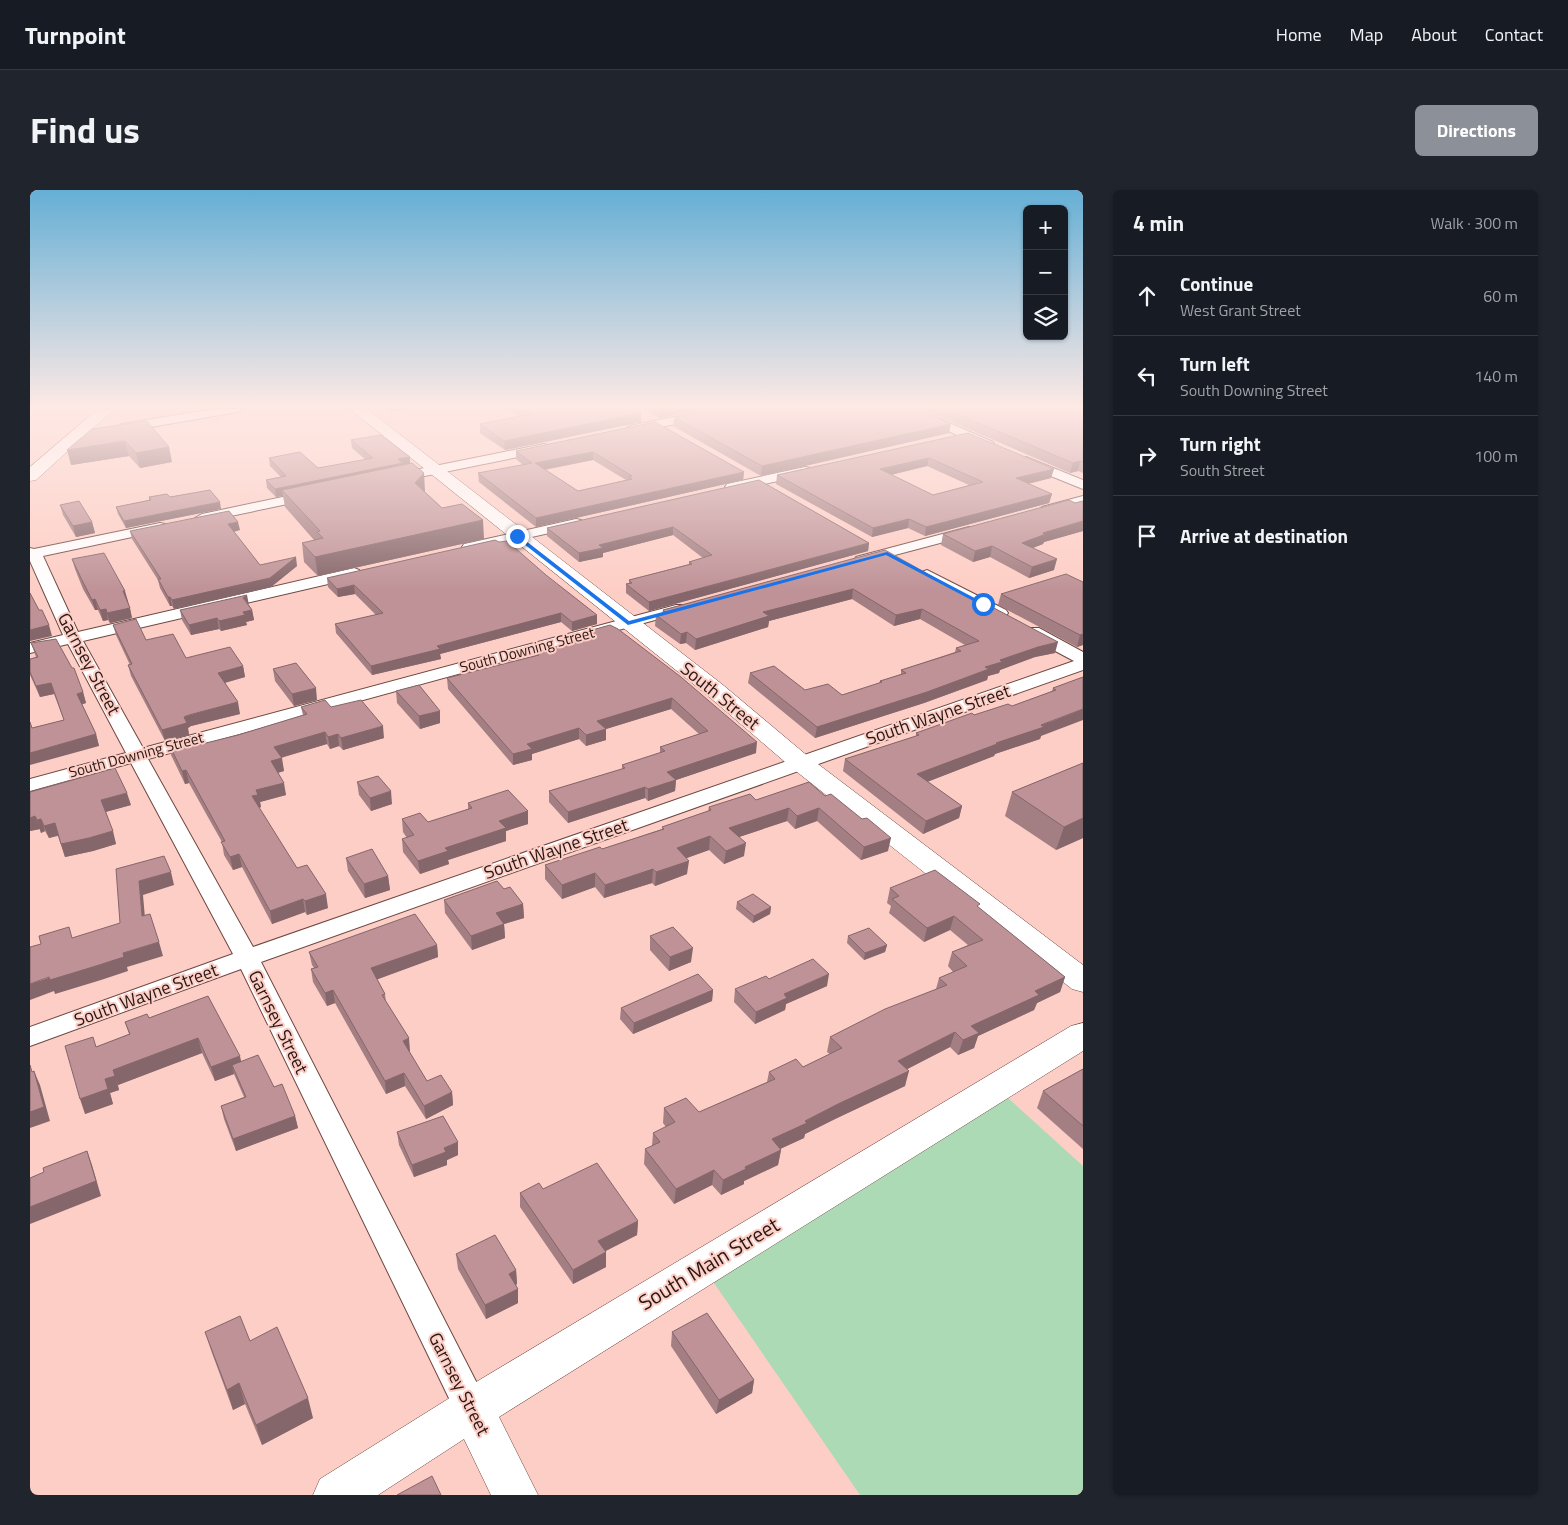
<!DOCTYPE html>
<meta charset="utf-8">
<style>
body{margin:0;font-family:"Titillium Web",sans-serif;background:#20242c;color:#f1f3f6}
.controls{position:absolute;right:15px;top:15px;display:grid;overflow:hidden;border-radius:8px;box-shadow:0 1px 4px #0004}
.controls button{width:45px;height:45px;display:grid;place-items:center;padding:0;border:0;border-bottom:1px solid #363941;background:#171b24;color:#f1f3f6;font:25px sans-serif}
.stop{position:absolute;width:15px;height:15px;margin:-11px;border:4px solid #1a73e8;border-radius:50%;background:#fff}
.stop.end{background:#1a73e8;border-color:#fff;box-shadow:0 1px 5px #0008}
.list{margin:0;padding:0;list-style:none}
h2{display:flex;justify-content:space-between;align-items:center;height:65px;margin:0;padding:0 20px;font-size:21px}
h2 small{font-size:16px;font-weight:400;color:#9ea1a6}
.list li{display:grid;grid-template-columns:32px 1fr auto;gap:15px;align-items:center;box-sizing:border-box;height:80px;padding:0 20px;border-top:1px solid #363941}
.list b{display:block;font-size:19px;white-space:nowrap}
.list p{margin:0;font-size:16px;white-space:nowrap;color:#9ea1a6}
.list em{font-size:16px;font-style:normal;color:#9ea1a6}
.icon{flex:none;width:28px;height:28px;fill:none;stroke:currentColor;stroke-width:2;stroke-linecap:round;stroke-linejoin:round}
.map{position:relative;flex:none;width:1053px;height:1305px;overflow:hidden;border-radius:8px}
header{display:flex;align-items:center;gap:30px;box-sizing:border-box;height:70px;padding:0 25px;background:#171b24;border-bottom:1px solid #363941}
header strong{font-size:24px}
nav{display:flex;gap:28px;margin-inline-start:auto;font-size:18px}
.intro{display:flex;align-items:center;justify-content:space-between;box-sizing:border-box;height:120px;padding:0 30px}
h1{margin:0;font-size:35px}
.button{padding:12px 22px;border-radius:8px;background:#8c9099;color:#fff;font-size:18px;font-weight:700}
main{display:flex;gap:30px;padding:0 30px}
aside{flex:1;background:#171b24;border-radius:8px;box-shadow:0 1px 4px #0004}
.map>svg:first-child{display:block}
</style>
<header>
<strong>Turnpoint</strong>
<nav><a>Home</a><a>Map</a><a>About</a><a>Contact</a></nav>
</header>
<div class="intro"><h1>Find us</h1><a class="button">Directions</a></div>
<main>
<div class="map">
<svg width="1053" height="1305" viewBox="0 0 1053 1305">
<rect width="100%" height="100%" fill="#fdcec5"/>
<path fill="#acdab5" d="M967 898 1053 976V1305H830L673 1077Z"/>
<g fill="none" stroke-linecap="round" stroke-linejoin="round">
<g stroke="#6e4740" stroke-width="2">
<path id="street" d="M184 219H213L207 222 92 242 86 238 92 234Z
M682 219H706L700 222 600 244 594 240 600 236Z
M871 219H887L963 252 965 255 959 259 955 258Z
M514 254 518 255 520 258 518 261 365 292 358 288 365 284Z
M996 267 1053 290V299L991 274 990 271Z
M775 277 780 278 781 281 780 284 702 301 695 297 697 294Z
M281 301 288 305 286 308 172 332 165 328 172 324Z
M1053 306V314L1017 324 1010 320 1012 317Z
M546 329 551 330 553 333 551 336 439 361 434 360 432 357 434 354 439 353Z
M130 333 135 334 137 337 135 340 13 366 48 442 324 378 329 380 332 383 329 386 324 388 53 451 113 558 646 415H658L660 418 658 421 118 569 223 757 1044 471 997 446 995 442 997 438H1009L1053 462V480L231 772 454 1207 459 1219 454 1231 442 1236 430 1231 211 779 0 856V837L203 764 101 573 0 601V589L96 563 38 454 0 463V453L33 445 0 371V358L4 359Z
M939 337 944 338 946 341 944 344 831 374 826 373 824 370 826 367Z
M897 380 976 420 978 423 976 426H964L892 388 889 385 892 382Z"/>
</g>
<g stroke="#6e4740" stroke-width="1">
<path id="secondary" d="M68 219H84L6 290 0 291V277Z
M320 219H337L693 495 780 568 1053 775V802L1042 799 762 578 677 505Z
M1053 833V861L469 1227 508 1305H461L434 1249 348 1305H283L290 1289 426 1204 1041 836Z"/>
</g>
<use href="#street" fill="#fff" fill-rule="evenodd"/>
<use href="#secondary" fill="#fff" fill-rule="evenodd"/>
</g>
<path fill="#a37e82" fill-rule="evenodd" d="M478 219H605L611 232 475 260 450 243V234L490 226Z
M613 219H672L629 228Z
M892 219H1044L1053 223V283L1048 281 1040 283Z
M644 227 919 243 731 286 643 236Z
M117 231 142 272 110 278 99 266 41 275Z
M625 232 714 282 713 290 506 337 449 292 448 283 493 275 486 269V261ZM563 270 596 290 548 301 515 280Z
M938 243 1021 288 998 294 1022 304 1019 313 895 346 878 338 842 347 746 294 747 285ZM897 276 939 295 903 305 861 285Z
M321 250 380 267V274L395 301H394L412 318 454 349 288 386 274 372 272 353 284 350 255 317 253 306 246 307 237 298 236 290 251 287 240 276 239 268 288 278 336 270 322 258Z
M729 290 839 353 838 361 619 421 596 403V394L599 393V390L659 374V372L673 368 643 345 573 363V367L549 372 517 346V338Z
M119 307H140L191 319 96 338 88 324 86 317 119 310Z
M1053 311V341L1014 352 1013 354 1003 358 1024 380 999 388 960 367 943 372 911 355 913 344Z
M30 315 62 332 65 343 46 347 33 325Z
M210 340 204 342 230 375 267 376 241 397 144 419 142 416H140L130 398 128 390 102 349 100 341Z
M465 350 567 434 542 441 531 432 410 464 411 469 342 485 306 443 305 434 346 425 325 404 308 407 298 397 297 388Z
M855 360 1025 463 1005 467 970 480 969 483 958 486 957 490 894 513 785 548 718 493 720 483 775 500 812 505 849 493 850 491 871 484V480L925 462 926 458 935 455 890 429 864 436 822 409 739 431 738 437 665 460 656 453 650 454 625 436 626 425 632 424 633 420Z
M42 369 98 411 102 428 80 433 78 430 73 431 68 420H65L53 399 45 379Z
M1053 392V455L1047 457 968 415 971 404Z
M219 415 222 420 224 430 216 432 217 435 191 441 189 439 161 445 152 430 150 420Z
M83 435 156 468 213 476 215 487 195 493 210 524 161 536 158 538 159 545 135 551 101 486 98 475H100L86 445Z
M555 442 726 563 646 590 645 601 618 611 615 608 538 633 519 612V601L592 579V575L630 563V557L669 544 641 519 576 539V550L556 556 549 549 502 564V570L483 575 418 499 417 488 507 465 506 462 555 449Z
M1 453 53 502 56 513 52 514 66 544 69 556 2 538 34 530 24 504 10 507 0 485V469L6 467Z
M243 479 287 510 264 516 245 491Z
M1053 487 1011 546 1010 549 965 564 964 566 897 592 932 616 929 628 893 644 813 581 815 569 886 546V543L944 525 982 516 1022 501 1023 498Z
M366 501 410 533 390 539 367 513Z
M271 517H301L354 548 313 560 309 556 300 559 297 554 251 568 254 581 248 583 256 605 230 612 231 617 229 618 267 678 298 718 277 725 275 722 242 734 212 677 203 680 194 665 192 652 179 629 159 593 155 594 141 565 138 552 168 555 208 545 273 525Z
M1053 573V648L1026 660 975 626 982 602Z
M327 592 362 614 341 621 329 605Z
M779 592 858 661 831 670 787 631 765 639 757 631 709 647 714 666 694 674 679 660 656 668 657 684 625 696 622 693 574 708 565 697 532 709 515 689V675L572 659 632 639V637L678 621 679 617 726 610Z
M0 602 101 615 76 622 86 654 63 661 35 667 28 646 19 648 15 641 11 643 10 639 0 641Z
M438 613 498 621V634L476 641V651L418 670 419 674 390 684 373 662 372 649 377 648 373 642 372 629 398 632 438 619Z
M316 668 358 686 360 700 335 708 318 681Z
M860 698 949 718 1035 787 1030 802 1007 813 1004 820 948 846 944 858 928 865 920 857 877 879 875 896 805 929 775 944 774 948 750 959 751 960 748 975 714 991V994L691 1005 682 995 644 1014 614 974 615 959 622 956 623 943 636 937 633 933 634 918 669 922 737 892 739 882 773 877 800 864 797 862 800 847 906 799 909 788 923 782 918 776 922 762 938 755 920 740 894 752 859 723 861 716 857 713Z
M474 699 493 714 494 728 474 734 475 748 442 760 415 723 414 710Z
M707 712 741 717 740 724 723 733 706 719Z
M620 746 661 772 639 781 620 760Z
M818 746 857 755 855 762 834 770 817 753Z
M407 755 408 767 347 789 355 804 356 812 380 861 379 862 397 891 422 902 423 915 396 929 375 896 356 904 305 813 297 816 283 792 281 779 284 778 282 775 279 762Z
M797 796 756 814 755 820 725 834 704 812 705 799Z
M683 800 682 811 603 844 590 829 591 818Z
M178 806 211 871 244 897 265 926 268 938 206 961 194 929 191 916 214 907 204 884 185 891 172 863 88 895 89 900 80 903 83 914 55 924 66 857 99 844 95 832 119 828Z
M1053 879V959L1007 918 1013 901Z
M367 942 428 965 417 970V975L384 987 369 955Z
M513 999 608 1031 607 1045 575 1061 576 1062V1077L543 1094 490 1017V1003Z
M426 1064 486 1080 487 1094 486 1095 488 1113 456 1129 428 1079Z
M175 1142 283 1228 232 1255 215 1214 203 1220 182 1163Z
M642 1142 724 1190 722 1203 686 1224 641 1156Z"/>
<path fill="#85666a" d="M359 219H377L360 222Z
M630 219H672L629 228Z
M611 223V232L475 260 474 251Z
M921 234 919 243 731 286 732 276Z
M95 251 99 266 41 275 37 260Z
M139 257 142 272 110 278 106 263Z
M563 262V270L505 281V273Z
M380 267V275L252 300 253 306 246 307 245 299 368 269Z
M899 268 897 276 848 288 850 279Z
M1050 271 1048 281 1040 283 1043 273Z
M1024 279 1021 288 984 297 986 288Z
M714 282 713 290 506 337V328Z
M394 283 395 301 386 310 385 293Z
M1022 304 1019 313 895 346 896 337Z
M190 312 191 319 96 338 94 331Z
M879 329 878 338 842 347 843 338Z
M453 330 454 349 288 386 285 367Z
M1053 331V341L1014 352 1013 354 989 363 992 353 1013 343Z
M62 332 65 343 46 347 43 336Z
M208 332 210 340 199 342 198 334Z
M643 337V345L573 363V367L549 372V363L569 355Z
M839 353 838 361 619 421V412Z
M962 356 960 367 943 372 945 361Z
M266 367 267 376 241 397 144 419 142 410Z
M1027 369 1024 380 999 388 1002 377Z
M324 395 325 404 308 407 307 399Z
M823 399 822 409 739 431 738 437 665 460 666 449 733 422Z
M93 401H95L98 411 96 412Z
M217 405 219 415 213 408Z
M138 407H140L142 416H140Z
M65 409 68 420H65L62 410Z
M100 418 102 428 80 433 77 423Z
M76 419 78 430 73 431 70 420Z
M892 419 890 429 864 436 866 425Z
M222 420 224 430 216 432 217 435 191 441 189 431 213 422Z
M531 423V432L410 464 411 469 342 485 341 476 407 456Z
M567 425V434L542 441V432Z
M187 428 189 439 161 445 159 435Z
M19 435 22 446 0 451V440Z
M657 442 656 453 650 454 651 444Z
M1053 444V455L1047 457 1050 445Z
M1028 452 1025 463 1005 467 970 480 969 483 958 486 957 490 894 513 785 548 787 537 955 477 970 470 1008 457Z
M213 476 215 487 190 494 188 483Z
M21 493 24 504 10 507 6 496Z
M286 498 287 510 264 516 262 504Z
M53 502 56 513 50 515 47 504Z
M642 508 641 519 576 539V550L556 556V545L567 531Z
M208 512 210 524 161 536 158 538 159 545 135 551 132 540 154 527Z
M1053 519V530L1011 546 1010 549 965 564 964 566 884 597 887 584 966 553Z
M410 521V533L390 539 389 526Z
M353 536 354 548 313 560 311 548Z
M549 538V549L502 564V570L483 575V564L497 554Z
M295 542 297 554 246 569 244 557Z
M66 544 69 556 0 575V563Z
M308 544 309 556 300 559 298 547Z
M727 552 726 563 646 590 645 601 618 611V599L637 582Z
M252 568 254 581 243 584 241 571Z
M156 580 159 593 155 594 152 581Z
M254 593 256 605 230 612 231 617 225 619 222 606 226 600Z
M615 597V608L538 633V622Z
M361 601 362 614 341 621 340 608Z
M97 603 101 615 75 622 71 610Z
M932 616 929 628 893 644 896 631Z
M759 618 757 631 697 651 699 638Z
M789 618 787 631 765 639 767 626Z
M498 621V634L476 641V651L418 670 419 674 390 684 388 671 415 658 469 631Z
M5 626 10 639 0 641V628Z
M1053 628V648L1026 660 1034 637Z
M11 629 15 641 11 643 7 630Z
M25 633 29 645 19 648 14 636Z
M83 641 86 654 63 661 35 667 31 654Z
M680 646 679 660 646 672 647 658Z
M861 648 858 661 831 670 834 657Z
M716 653 714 666 694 674 696 661Z
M209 664 212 677 203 680 200 667Z
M659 671 657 684 625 696 626 682Z
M623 679 622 693 574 708 575 695Z
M141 682 144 695 113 705 116 740 112 726 109 691Z
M565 683V697L532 709V695Z
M358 686 360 700 335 708 334 694Z
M296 704 298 718 277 725 275 711Z
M273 709 275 722 242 734 240 721Z
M493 714 494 728 474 734 475 748 442 760 441 746 466 723Z
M741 717 740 724 723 733 724 726Z
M924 726 920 740 894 752 897 738Z
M129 752 133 766 97 777 98 781 71 790 25 804 24 801 0 810V794L93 763Z
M407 755 408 767 343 791 341 778Z
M857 755 855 762 834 770 835 763Z
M663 758 661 772 639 781 640 767Z
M799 784 797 796 756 814 755 820 725 834 726 822 754 804Z
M1035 787 1030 802 1007 813 1004 820 948 846 944 858 928 865 933 850 941 836 1005 801Z
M303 800 305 813 297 816 295 803Z
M683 800 682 811 603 844 604 833Z
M925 842 920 857 864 886 868 871Z
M168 848 172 863 88 895 83 880Z
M379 848 380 861 374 864 373 851Z
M210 866 213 880 202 875 204 884 185 891 181 877Z
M4 881 10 895 20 931 0 938V922Z
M879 881 875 896 805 929 775 944 774 948 739 964 742 949 808 914Z
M374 883 375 896 356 904 355 891Z
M85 886 89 900 80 903 83 914 55 924 50 909 75 889Z
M422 902 423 915 396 929 394 916Z
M265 926 268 938 206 961 203 949Z
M428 952V965L417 970V975L384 987 382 975 414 958Z
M751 960 748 975 714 991V994L691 1005 693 990 715 977Z
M57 961 62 975 71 1006 0 1034V1017Z
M684 980 682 995 644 1014 646 999Z
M608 1031 607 1045 568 1065V1051Z
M576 1062V1077L543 1094V1080Z
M486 1080 487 1094 480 1098 479 1084Z
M488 1099V1113L456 1129 455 1115Z
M724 1190 722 1203 686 1224 689 1210Z
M209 1193 215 1214 203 1220 197 1200Z
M278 1208 283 1228 232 1255 226 1235Z"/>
<path fill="#be9297" stroke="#85666a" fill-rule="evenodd" d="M493 219H605L611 223 474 251 450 234 502 224Z
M680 219H889L921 234 732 276 644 227Z
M915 219H1044L1053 223V272L1050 271 1043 273Z
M117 231 139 257 106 263 95 251 37 260 62 239Z
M625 232 714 282 506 328 448 283 502 273 486 261ZM563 262 602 286 598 287 602 289 548 301 505 273Z
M938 243 1024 279 986 288 1022 304 896 337 879 329 843 338 747 285ZM899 268 953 292 903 305 850 279Z
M351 245 380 267 368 269 373 273 245 299 236 290 256 286 239 268 270 262 288 278 343 268 321 250Z
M382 273 394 283 385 293 412 318 432 314 453 330 285 367 272 353 293 348 287 342 290 341 252 300Z
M729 290 839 353 619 412 596 394 602 393 599 390 662 374 659 372 682 365 643 337 569 355 573 358 549 363 517 338Z
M180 300 190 312 94 331 86 317 121 310 119 307 137 304 140 307Z
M1039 310 1045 313 1053 311V331L1013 343 1016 344 992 353 1027 369 1002 377 962 356 945 361 913 344Z
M49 311 62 332 43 336 30 315Z
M199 321 208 332 198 334 230 375 266 367 240 388 142 410 140 407H138L128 389H131L100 341Z
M465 350 469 352 477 351 516 385 567 425 542 432 531 423 407 456 410 459 341 476 305 434 353 423 324 395 307 399 297 388Z
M855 360 944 410 947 409 1028 452 1008 457 970 470 972 472 955 477 959 479 897 502 787 537 720 483 744 476 775 500 798 494 812 505 852 492 850 491 876 483 871 480 931 461 926 458 949 451 892 419 866 425 823 399 733 422 739 426 666 449 657 442 651 444 626 425 636 423 633 420Z
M74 363 95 401H93L100 418 77 423 76 419 70 420 65 409 62 410 51 388 42 369Z
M1036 384 1053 392V444L1050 445 971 404Z
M0 403 9 420H12L19 435 0 440Z
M217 405 213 408 222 420 213 422 215 425 189 431 187 428 159 435 150 420Z
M106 429 116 450 143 444 156 468 200 457 213 476 188 483 208 512 159 525 154 527 157 533 132 540 98 475 102 474 83 435Z
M580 435 588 439 651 487 727 552 637 582 646 590 618 599 615 597 538 622 519 601 595 578 592 575 635 561 630 557 678 541 642 508 567 531 576 539 556 545 549 538 497 554 502 559 483 564 417 488 509 465 506 462 561 447 555 442Z
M26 449 42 478H44L53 502 47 504 66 544 0 563V532L2 538 34 530 21 493 6 496 0 482V469L8 467 1 453Z
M266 473 286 498 262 504 243 479Z
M1053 487V519L1011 535 1014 537 966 553 967 554 887 584 932 616 896 631 815 569 889 545 886 543 942 523 944 525 978 514 982 516 1026 500 1023 498Z
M389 495 410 521 389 526 366 501Z
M295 510 301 517 331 510 353 536 311 548 308 544 298 547 295 542 244 557 252 568 241 571 254 593 226 600 228 605 222 606 267 678 277 675 296 704 275 711 273 709 240 721 209 664 200 667 191 652 195 651 156 580 152 581 138 552 164 546 168 555 208 545 277 524 271 517Z
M1053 573V628L1034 637 982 602Z
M85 578 97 603 71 610 83 641 59 648 31 654 25 633 14 636 11 629 7 630 5 626 0 628V602Z
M348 586 361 601 340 608 327 592Z
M779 592 795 606 801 604 832 629 837 628 861 648 834 657 789 618 767 626 759 618 699 638 716 653 696 661 680 646 647 658 659 671 626 682 623 679 575 695 565 683 532 695 515 675 570 657 572 659 634 639 632 637 681 620 679 617 720 604 726 610Z
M478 600 498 621 469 631 476 638 415 658 418 661 388 671 372 649 384 645 372 629 390 623 398 632 442 618 438 613Z
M342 659 358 686 334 694 316 668Z
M134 666 141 682 109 691 112 726 120 724 129 752 93 763 94 767 66 776 20 790 19 787 0 794V757L11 754 9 746 39 737 42 748 90 733 86 679Z
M905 680 950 714 947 716 1035 787 1005 801 1009 805 941 836 949 843 933 850 925 842 868 871 879 881 808 914 775 931 777 933 742 949 751 960 715 977 716 979 693 990 684 980 646 999 615 959 630 952 623 943 645 932 634 918 656 908 669 922 745 889 739 882 766 869 773 877 812 858 800 847 855 819 917 795 909 788 937 776 922 762 953 750 924 726 897 738 862 709 869 706 860 698Z
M467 691 474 699 480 697 493 714 466 723 474 734 441 746 414 710Z
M723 704 741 717 724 726 707 712Z
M385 724 407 755 341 778 355 804 352 805 379 848 373 851 397 891 411 885 422 902 394 916 374 883 355 891 303 800 295 803 281 779 288 777 279 762Z
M643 737 663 758 640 767 620 746Z
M839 738 857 755 835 763 818 746Z
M783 769 799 784 754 804 757 808 726 822 705 799 736 786 739 789Z
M668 784 683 800 604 833 591 818Z
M178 806 210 866 181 877 168 848 83 880 85 886 75 889 78 899 50 909 35 856 63 847 66 857 100 844 95 832 117 824 119 828Z
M228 865 244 897 252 894 265 926 203 949 191 916 216 907 202 875Z
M0 875 2 882 4 881 14 917 0 922Z
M1053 879V936L1013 901Z
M413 926 428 952 414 958 416 962 382 975 367 942Z
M57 961 66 991 0 1017V988L14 982 13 978Z
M567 973 608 1031 568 1051 576 1062 543 1080 490 1003 509 993 513 999Z
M465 1045 486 1080 479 1084 488 1099 455 1115 426 1064Z
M677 1123 724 1190 689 1210 642 1142Z
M210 1126 220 1151 247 1137 278 1208 226 1235 209 1193 197 1200 175 1142Z
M402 1286 411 1305H367Z"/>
<linearGradient id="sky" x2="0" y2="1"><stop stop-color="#65afd5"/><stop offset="0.54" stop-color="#fee9e5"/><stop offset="1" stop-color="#fee9e5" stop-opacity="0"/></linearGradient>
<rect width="1053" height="402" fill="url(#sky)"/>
<path fill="#1a73e8" d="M487 344 599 431 857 362 956 414 951 415 856 365 598 435 485 347Z"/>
<g text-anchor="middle" stroke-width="4" stroke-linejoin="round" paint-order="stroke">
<g font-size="15" fill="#271714" stroke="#fdcec5">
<text transform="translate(497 460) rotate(-15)" y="5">South Downing Street</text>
<text transform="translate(106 565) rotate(-15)" y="5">South Downing Street</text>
</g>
<g font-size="18" fill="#271714" stroke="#fdcec5">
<text transform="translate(59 474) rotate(62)" y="6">Garnsey Street</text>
<text transform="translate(690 506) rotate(39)" y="6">South Street</text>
<text transform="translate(908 525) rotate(-19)" y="6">South Wayne Street</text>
<text transform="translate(526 659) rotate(-19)" y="6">South Wayne Street</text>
<text transform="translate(116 805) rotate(-20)" y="6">South Wayne Street</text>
<text transform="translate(248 832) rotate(64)" y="6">Garnsey Street</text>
<text transform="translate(429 1194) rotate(63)" y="6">Garnsey Street</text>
</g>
<g font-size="21" fill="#271714" stroke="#fdcec5">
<text transform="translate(679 1074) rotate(-31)" y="7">South Main Street</text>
</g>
</g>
</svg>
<div class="controls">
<button>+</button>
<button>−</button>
<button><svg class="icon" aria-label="layers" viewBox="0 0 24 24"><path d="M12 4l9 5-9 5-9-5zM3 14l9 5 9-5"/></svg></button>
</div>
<div class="stop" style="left:953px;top:414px"></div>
<div class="stop end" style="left:487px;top:346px"></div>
</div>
<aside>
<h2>4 min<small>Walk · 300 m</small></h2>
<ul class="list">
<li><svg class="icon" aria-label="ahead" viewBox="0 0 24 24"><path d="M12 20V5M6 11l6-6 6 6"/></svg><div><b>Continue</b><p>West Grant Street</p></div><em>60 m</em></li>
<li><svg class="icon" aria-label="left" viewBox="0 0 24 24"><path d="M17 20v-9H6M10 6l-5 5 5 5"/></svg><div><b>Turn left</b><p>South Downing Street</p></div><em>140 m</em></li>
<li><svg class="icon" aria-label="right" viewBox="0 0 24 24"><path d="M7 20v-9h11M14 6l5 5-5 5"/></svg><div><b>Turn right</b><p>South Street</p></div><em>100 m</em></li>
<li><svg class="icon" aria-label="arrive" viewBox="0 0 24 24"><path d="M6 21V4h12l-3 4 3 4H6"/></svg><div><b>Arrive at destination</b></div></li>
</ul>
</aside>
</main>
